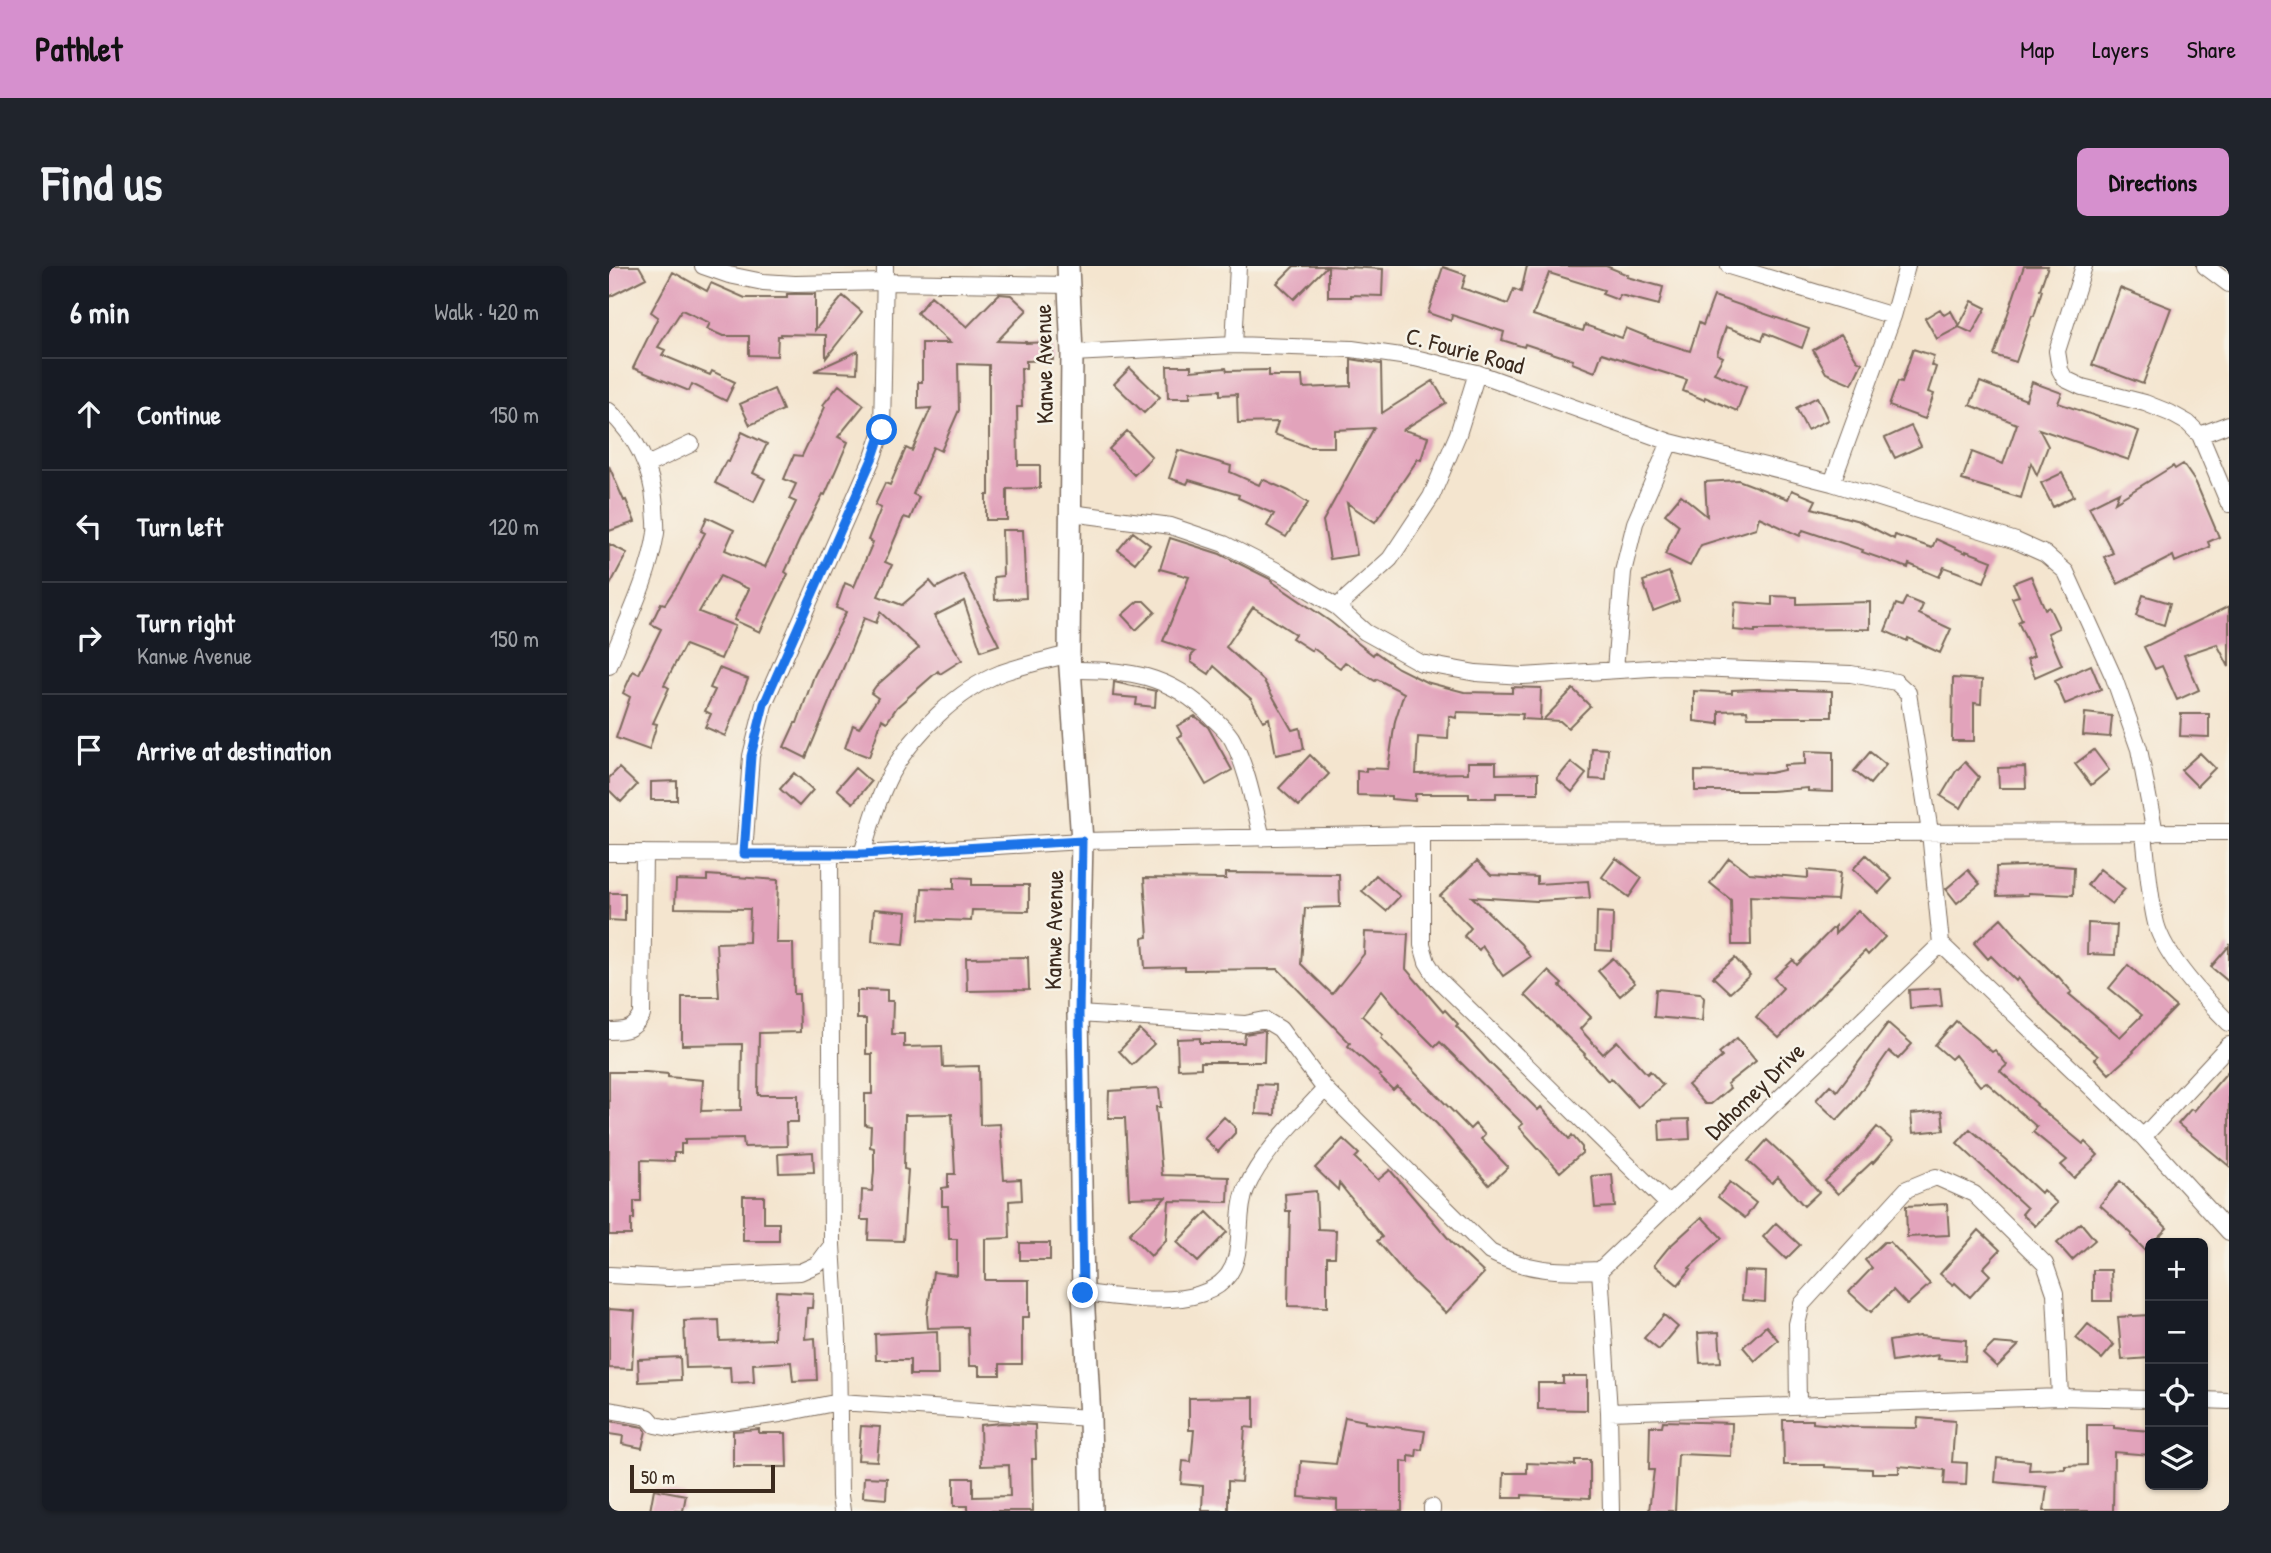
<!DOCTYPE html>
<meta charset="utf-8">
<style>
body{margin:0;font-family:"Patrick Hand",sans-serif;background:#20242c;color:#f1f3f6}
.controls{position:absolute;right:21px;bottom:21px;display:grid;overflow:hidden;border-radius:10px;box-shadow:0 2px 5px #0004}
.controls button{width:63px;height:63px;display:grid;place-items:center;padding:0;border:0;border-bottom:2px solid #363941;background:#171b24;color:#f1f3f6;font:35px sans-serif}
.scale{position:absolute;left:21px;bottom:18px;width:145px;box-sizing:border-box;padding-left:7px;border:4px solid #3b2a1e;border-top:0;font-size:19px;line-height:24px;white-space:nowrap;color:#3b2a1e;-webkit-text-stroke:5px #f7f3e8;paint-order:stroke}
.stop{position:absolute;width:21px;height:21px;margin:-16px;border:5px solid #1a73e8;border-radius:50%;background:#fff}
.stop.end{background:#1a73e8;border-color:#fff;box-shadow:0 2px 7px #0008}
.list{margin:0;padding:0;list-style:none}
h2{display:flex;justify-content:space-between;align-items:center;height:91px;margin:0;padding:0 28px;font-size:30px}
h2 small{font-size:23px;font-weight:400;color:#9ea1a6}
.list li{display:grid;grid-template-columns:46px 1fr auto;gap:21px;align-items:center;box-sizing:border-box;height:112px;padding:0 28px;border-top:2px solid #363941}
.list b{display:block;font-size:26px;white-space:nowrap}
.list p{margin:0;font-size:23px;white-space:nowrap;color:#9ea1a6}
.list em{font-size:23px;font-style:normal;color:#9ea1a6}
.icon{flex:none;width:38px;height:38px;fill:none;stroke:currentColor;stroke-width:2;stroke-linecap:round;stroke-linejoin:round}
.map{position:relative;flex:none;width:1620px;height:1245px;overflow:hidden;border-radius:10px}
header{display:flex;align-items:center;gap:42px;box-sizing:border-box;height:98px;padding:0 35px;background:#d690ce;color:#111}
header strong{font-size:33px}
nav{display:flex;gap:38px;margin-inline-start:auto;font-size:24px}
.intro{display:flex;align-items:center;justify-content:space-between;box-sizing:border-box;height:168px;padding:0 42px}
h1{margin:0;font-size:49px}
.button{padding:18px 32px;border-radius:10px;background:#d690ce;color:#111;font-size:24px;font-weight:700}
main{display:flex;gap:42px;padding:0 42px}
aside{flex:1;background:#171b24;border-radius:10px;box-shadow:0 2px 5px #0004}
.map>svg:first-child{display:block}
</style>
<header>
<strong>Pathlet</strong>
<nav><a>Map</a><a>Layers</a><a>Share</a></nav>
</header>
<div class="intro"><h1>Find us</h1><a class="button">Directions</a></div>
<main>
<aside>
<h2>6 min<small>Walk · 420 m</small></h2>
<ul class="list">
<li><svg class="icon" aria-label="ahead" viewBox="0 0 24 24"><path d="M12 20V5M6 11l6-6 6 6"/></svg><div><b>Continue</b></div><em>150 m</em></li>
<li><svg class="icon" aria-label="left" viewBox="0 0 24 24"><path d="M17 20v-9H6M10 6l-5 5 5 5"/></svg><div><b>Turn left</b></div><em>120 m</em></li>
<li><svg class="icon" aria-label="right" viewBox="0 0 24 24"><path d="M7 20v-9h11M14 6l5 5-5 5"/></svg><div><b>Turn right</b><p>Kanwe Avenue</p></div><em>150 m</em></li>
<li><svg class="icon" aria-label="arrive" viewBox="0 0 24 24"><path d="M6 21V4h12l-3 4 3 4H6"/></svg><div><b>Arrive at destination</b></div></li>
</ul>
</aside>
<div class="map">
<svg width="1620" height="1245" viewBox="0 0 1620 1245">
<rect width="100%" height="100%" fill="#f7f3e8"/>
<filter id="ink" filterUnits="userSpaceOnUse"><feTurbulence type="fractalNoise" baseFrequency=".0143" numOctaves="2"/><feDisplacementMap in="SourceGraphic" scale="14" xChannelSelector="R" yChannelSelector="G"/><feConvolveMatrix kernelMatrix="1 2 1 2 8 2 1 2 1" color-interpolation-filters="sRGB"/></filter>
<filter id="wash" filterUnits="userSpaceOnUse"><feTurbulence type="fractalNoise" baseFrequency=".00686" numOctaves="4" result="noise"/><feDisplacementMap in="SourceGraphic" scale="28" xChannelSelector="R" yChannelSelector="G"/><feGaussianBlur stdDeviation="1.57" result="paint"/><feColorMatrix in="noise" values="0 0 0 0 0 0 0 0 0 0 0 0 0 0 0 0 0 1.4 0 .05"/><feComposite in="paint" operator="in"/></filter>
<g filter="url(#wash)">
<rect width="100%" height="100%" fill="#f4e5cf"/>
<g id="blocks">
<path fill="#e2a3bb" d="M0 0H30L37 12 0 31Z
M685 0H718L685 33 668 17Z
M719 0 774 3 773 30 742 29V31H719Z
M918 0H997L1019 9 1018 11 1054 21 1050 39 1011 29 1009 34 993 28 995 24 940 7 924 49 974 65 976 59 1013 72 1017 62 1039 71V72L1081 85 1090 57 1094 59 1105 30 1200 63 1193 82 1156 67 1153 74 1117 61 1108 88 1114 91 1105 107 1137 120 1128 145 1096 131 1095 134 1074 125 1078 114 993 87 986 106 963 97 964 94 916 78 915 81 893 74 895 66 843 49 842 55 819 47 834 1 857 9 853 22 899 38 905 23 912 26Z
M1415 0H1439L1431 23 1433 24 1425 50H1423L1407 96 1385 89Z
M64 6 98 25 102 17 136 32H178V28H206V64L234 30 253 46 217 92V69L172 68V70H169L168 90 140 89V70H114L98 63 101 57 73 44 49 81 56 84 53 89 101 109 103 105 126 116 117 135 83 118 80 125 24 102 49 51 42 46Z
M1511 22 1562 42 1534 118 1483 99Z
M390 28 402 29 418 44 388 75 417 76V77L443 76 444 94 417 95V102H412L413 141H408L409 199H431V222L398 223V254H377V229H380V99L349 98 350 144 332 185 324 181 304 228 310 231 301 253 295 251 276 296 283 299 269 330 293 339 321 315 327 322 354 308 390 379 372 385 355 335 325 350 353 394 331 408 329 405 288 441 278 456 273 453 260 491 236 482 244 459 250 462 269 432 262 427 267 420 310 382 271 346 267 357 255 352 197 492 175 481 186 457H188L205 410 237 346 227 342 236 317 245 321 264 276 259 274 272 242 266 239 276 217 281 219 297 182 303 185 322 142 309 143V116H313V77H341L308 47 322 30 358 61Z
M1363 35 1377 42 1363 67 1350 61 1328 73 1316 52 1331 43 1335 49 1342 45 1350 60Z
M1232 68 1248 94 1253 97 1243 118 1217 107 1204 84Z
M1304 83 1325 90 1322 99 1327 101 1319 126 1325 128 1316 153 1280 140 1289 115 1293 116Z
M249 85 248 107 205 105Z
M742 93 772 98 773 147 824 115 837 137 794 164 819 171 812 194 809 193 766 256 738 237 748 289 721 293 714 255 765 162 725 164V181H700L665 168 669 156 629 157 628 128 611 129V124L581 126V132H559L558 100H582V105L617 102 618 105 660 104V110H693L694 122 742 120Z
M521 102 551 131 535 147 505 118Z
M1371 116 1417 134 1423 116 1453 127 1449 137 1530 165 1520 194 1430 163 1439 180 1428 209 1422 197 1412 232 1353 214 1363 186 1394 198 1408 158 1361 139Z
M230 119 255 139 229 171 239 176 216 229 214 228 190 275 176 306 179 308 151 366 125 354 140 323 111 310 90 346 126 360 112 393 76 379 55 419 60 422 44 457 48 458 40 484 7 472 21 431 14 427 24 405 30 408 52 363 42 358 52 337 56 338 71 315 96 267 92 265 98 251 125 264 116 284 156 301 187 236 180 233 187 218 175 213 185 189 193 190 216 141 214 139Z
M165 123 174 144 141 159 131 138Z
M1208 131 1219 154 1198 164 1187 142Z
M1302 160 1312 180 1286 192 1276 172Z
M518 165 543 191 525 209 500 183Z
M133 166 158 178 144 207 156 213 145 236 106 217 117 195 120 196Z
M569 184 622 200 621 206 650 219 653 213 680 225 699 237 677 271 658 260 665 248 629 232 630 229 580 214 578 218 560 212Z
M1574 198 1587 217 1610 271 1599 276 1601 281 1566 296 1564 290 1509 318 1495 291 1504 287 1480 241 1510 226 1506 236 1564 200 1566 203Z
M0 200 15 235 17 234 26 256 0 265Z
M1453 207 1465 230 1444 241 1432 217Z
M1129 214 1179 233 1183 224 1207 234 1203 242 1250 255 1285 273 1286 269 1323 282 1327 273 1357 287V285L1383 295 1375 316 1335 301 1330 311 1300 298 1299 302 1253 286 1254 284 1194 264 1191 270 1150 251 1147 262 1092 279 1081 300 1056 288 1070 259 1056 248 1072 229 1098 250 1096 216Z
M393 264H414L417 332 386 334 385 311 394 310Z
M524 266 541 279 526 297 509 284Z
M561 272 611 288 663 314 662 315 722 356 764 389 766 386 789 402 817 416 855 426 903 427V421L932 422 931 454 913 453 914 448 848 446 847 452 840 450 839 473 809 471 807 508 859 507V496H887V508L929 507V527H887V532H860V528H806V535L782 533V530L748 529V505L757 506V502L779 503 786 455 795 427 768 413 766 415 736 396 731 402 704 382 703 385 683 372 686 368 644 341 617 381 655 415 683 464 691 462 695 483 667 489 660 452 654 455 642 433 605 400 600 408 582 396V390L586 386 554 375 580 311 551 303Z
M0 278 18 287 0 321Z
M1060 306 1070 335 1044 345 1034 315Z
M1422 310 1436 343 1440 341 1450 362 1439 367 1453 399 1426 411 1418 393 1425 390 1409 356 1413 354 1403 332 1410 330 1404 317Z
M1534 329 1561 337 1555 359 1527 350Z
M1163 330 1188 331V338L1261 336V363L1146 364V366L1124 364 1126 336 1163 339Z
M1297 332 1314 339 1310 348 1342 363 1331 387 1299 372 1298 375 1276 365 1287 338 1293 340Z
M529 335H535L546 346 527 364 513 349Z
M1620 340V401L1608 378 1575 389 1590 424 1568 434 1553 400 1546 403 1535 381Z
M1482 399 1492 423 1456 438 1446 415Z
M110 402 139 413 116 470 96 461 102 448 96 445 106 424 101 422Z
M1344 412 1373 414 1372 438 1365 437V475H1343Z
M505 416 547 425 546 441 527 439 528 432 504 430Z
M964 423 981 440 959 462 951 455 934 454Z
M1148 423 1223 425V451H1139L1138 444 1110 445V458L1085 455V425L1123 427V424Z
M1476 447 1503 450 1501 471 1474 469Z
M1572 448H1600V471L1571 470Z
M586 450 599 461 623 504 597 519 569 471 573 469 568 460Z
M983 482 999 483 997 514 981 513Z
M1485 484 1500 504 1482 519 1466 498Z
M1196 485 1224 486V526L1199 525V522L1162 525H1086V505L1161 507 1175 504V499L1196 498Z
M1261 486 1277 499 1261 518 1245 505Z
M1591 487 1606 502 1588 520 1572 504Z
M701 489 720 508 690 540 670 522Z
M962 496 977 508 963 526 948 513Z
M1356 496 1370 511 1352 542 1332 530 1347 505Z
M1416 501 1417 522H1390L1389 502Z
M10 502 28 519 12 536 0 524V512Z
M246 502 262 516 244 537 228 523Z
M185 507 204 524 190 540 171 523Z
M68 515V534H42V516Z
M1257 589 1283 613 1270 627 1244 603Z
M1007 592 1033 612 1020 631 993 611Z
M1120 592 1140 607 1199 612V604L1231 607 1228 634 1141 630 1142 679H1123L1122 634 1101 617Z
M868 595 882 609 928 611V618L979 615 981 632 928 635 863 631 912 678 921 691 894 710 873 680 870 684 855 670 862 662 831 630Z
M1438 599 1465 601 1464 629 1419 627V629L1388 630 1387 601Z
M1491 603 1516 623 1503 638 1478 619Z
M1359 604 1371 618 1348 637 1337 623Z
M617 607 730 608 731 641 696 642 692 698 723 728 755 688 756 666 799 668 797 703 834 746 836 744 849 758 847 760 881 797 929 844 932 841 960 873 963 869 973 881V887L951 906 910 861 914 858 831 776 826 781 794 749 773 724 753 750 774 769 772 772 861 863 866 858 876 869 872 873 899 901 880 919 828 858 788 820 784 824 770 810 772 809 739 780 741 777 669 703 576 704V701L536 702 534 672 539 671 535 612 617 613Z
M98 609 169 614 167 677H184L185 728H190L191 766 150 767 149 829H189V856H177L178 880 135 881 134 872 76 873V878H72V887H65V895L32 894V935H25V953H22V969H0V806H37L59 808V811L94 814 92 845 132 844 133 778 73 779V731H110L107 677 140 676 141 643 66 642 67 614 98 615Z
M767 609 791 630 777 645 753 625Z
M345 611 363 612V619H420V645L363 644 362 655 311 653 313 622 345 623Z
M0 627H16V655L0 654Z
M265 643 298 646 295 678 263 675Z
M1249 644 1276 671 1259 689 1256 685 1170 772 1147 751 1174 722 1165 712 1184 694 1188 699 1226 660V668Z
M988 646 1004 647 1003 685 987 684Z
M1392 652 1406 668 1405 669 1448 711 1449 710 1463 726 1460 728 1511 771 1533 749 1500 722 1519 699 1567 741 1524 785 1525 786 1500 808 1486 793 1489 790 1440 748 1409 712 1407 715 1382 690 1379 693 1365 677Z
M1479 657 1508 659 1506 689 1478 688Z
M1620 680V716L1602 701Z
M419 691 420 724 358 725 357 692Z
M1004 692 1026 717 1011 730 989 705Z
M1126 692 1141 709 1121 727 1104 711Z
M939 705 953 718 951 720 982 751 971 763 994 788 1008 775 1038 808 1041 805 1054 819 1029 841 1002 812 999 815 975 789 976 788 916 729Z
M1331 722 1333 740 1301 742 1300 724Z
M257 723 278 724V735H284L283 768H295V781L333 780 334 801 370 800 371 859 391 858 395 914 412 913 413 934 400 935 401 972 376 973V1014H420V1051H413V1098H391V1109H370V1100H360L359 1061 319 1062 318 1050 324 1006 348 1009V973H340L339 940H333V922L339 921V908H346L343 848 296 849 295 903 299 904 294 975 259 974 260 954H252L253 924 263 925 265 905V882L261 881 262 860 256 859V828H263V788H257V753H248V725H257Z
M1047 723 1091 727 1095 732 1093 755 1045 751Z
M1347 755 1383 786 1386 784 1398 799 1391 805 1428 838 1427 839 1474 878 1476 876 1489 889 1465 912 1452 899 1458 894 1424 866 1428 861 1377 816 1371 820 1346 789 1342 793 1326 779Z
M1279 757 1303 778 1289 793 1280 785 1242 839 1228 854 1207 834 1221 819 1228 825Z
M531 764 545 778 523 799 510 785Z
M654 765 656 766 655 796H592V802L569 803 568 773 591 772V777H635L636 768Z
M1128 772 1147 795 1118 818 1121 822 1102 838H1096L1079 819 1113 791 1110 787Z
M1620 804V900L1569 858 1582 843 1585 845Z
M648 818 667 819 666 849 647 848Z
M550 822 552 841H547L553 909 620 911 619 936 560 935 557 974 542 990 520 968 557 931 520 932 516 852H499L500 825Z
M1333 845 1335 864 1304 867 1302 848Z
M615 851 626 861V867L609 886 595 872Z
M1080 853 1081 873 1051 875 1050 854Z
M1268 861 1284 875 1264 897 1263 896 1229 928 1216 915 1247 886Z
M1361 863 1397 894 1432 927 1434 924 1448 937 1426 960 1413 948 1418 942 1348 877Z
M734 873 750 888 746 892 769 914 781 904 844 978 875 1007 837 1047 800 1012 768 975 773 971 730 917 729 924 706 902Z
M1158 874 1189 903 1210 926 1195 940 1169 911 1163 917 1139 895Z
M204 886 205 906 170 907 169 888Z
M1003 908 1006 941 986 942 983 910Z
M1511 915 1558 962 1536 984 1522 970 1523 968 1491 939Z
M1121 916 1147 937 1136 952 1109 931Z
M707 925 709 963 727 964 726 991H718V1041L679 1040 681 945H677L676 928Z
M134 930H155V957H170V975H134Z
M1338 938 1340 969 1298 971 1297 940Z
M598 946 618 966 589 996 568 976Z
M1093 951 1113 972 1080 1002 1082 1003 1069 1019 1045 999 1059 982Z
M1167 957 1191 979 1177 993 1154 971Z
M1472 957 1486 974 1463 994 1448 977Z
M1370 964 1391 984 1374 1002 1381 1009 1361 1031 1346 1017 1344 1019 1331 1008Z
M1275 976H1281L1321 1018 1298 1039 1284 1024 1262 1046 1240 1026 1263 1002 1256 994Z
M411 977H441V994H411Z
M1484 1004H1502L1503 1035H1484Z
M1135 1005 1157 1006 1156 1036 1133 1034Z
M167 1025 204 1027 203 1042H198L196 1073 206 1072 208 1114 184 1115 182 1096 144 1098 145 1116 122 1117 121 1101 77 1102 75 1055 110 1054 111 1075 165 1073Z
M0 1043 26 1045 23 1103 0 1102Z
M1055 1049 1069 1061 1050 1084 1035 1072Z
M1540 1049 1541 1092 1513 1094 1509 1051Z
M1479 1058 1505 1079 1493 1093 1467 1072Z
M1157 1060 1169 1074 1146 1095 1134 1081Z
M328 1065 329 1109H301V1094H267L266 1068Z
M1110 1066 1112 1096 1091 1097 1089 1067Z
M1310 1070 1357 1074 1356 1095 1329 1093 1330 1089 1283 1096 1280 1075Z
M1385 1077 1410 1079 1388 1101 1374 1088Z
M71 1091 72 1114 30 1116 29 1093Z
M954 1110H978V1144L929 1143V1117H954Z
M645 1131V1162L636 1161 632 1216 619 1215V1245H593L594 1220 572 1218 574 1195 582 1196 585 1164H580V1132Z
M736 1151 756 1155V1157L816 1165 813 1184 808 1183 807 1191 800 1190V1196L793 1195V1245H728V1234L690 1231 692 1195 727 1198Z
M1309 1152 1346 1155 1343 1196 1358 1197 1357 1219 1335 1218 1336 1204 1290 1200V1207H1263V1203L1216 1201V1199H1175L1174 1154H1204V1157L1244 1161 1308 1162Z
M1 1155 34 1161 37 1165 33 1182 13 1178 14 1170 0 1168Z
M1054 1155 1123 1157 1122 1190 1069 1188 1066 1245H1040L1045 1204H1040L1041 1160H1053Z
M392 1157 426 1159 427 1193H423L424 1245H359V1240H345V1212H364V1231L401 1230 400 1199 372 1200 371 1159Z
M1478 1159H1505V1162L1541 1165V1189L1505 1186 1504 1245H1435L1438 1221 1386 1216 1388 1192 1421 1195 1420 1204 1456 1203V1200L1478 1199Z
M252 1160 271 1161 268 1195 249 1194Z
M150 1163V1167H177L178 1201H124V1165Z
M966 1194H981V1232L913 1229V1232H894L895 1207H918V1197L966 1199Z
M255 1211 278 1212 277 1233 254 1231Z
M45 1223 77 1229 74 1245H41Z"/>
</g>
</g>
<g filter="url(#ink)">
<use href="#blocks" fill-opacity="0" stroke="#7c6b5c" stroke-width="2"/>
<g fill="none" stroke-linecap="round" stroke-linejoin="round">
<g stroke="#7c6b5c" stroke-width="18">
<path id="minor" d="M94 0 120 9 154 16 186 18 276 16 460 19
M1120 0 1284 50
M1475 0 1448 85 1451 104 1456 113 1473 121 1536 137 1561 147 1579 157 1591 169 1620 238
M1596 0 1620 18
M625 79 629 0
M463 87 625 79 743 83 806 92 868 107 1061 176 1223 217 1407 275 1436 288 1457 306 1505 412 1530 483 1546 567
M0 145C28 171 43 202 46 240 46 248 48 258 47 267 40 313 17 357 0 400
M1591 169 1620 158
M38 199 82 178
M1223 217 1284 50 1298 0
M462 247 562 260 615 278 670 306 728 341 756 366 812 397 867 407 914 410 1058 401 1242 408 1287 416 1299 427 1321 566 1332 678 1534 871 1620 966
M728 341 781 293 822 231 849 168 868 107
M461 404C516 403 562 408 603 451 610 458 620 466 624 475 639 505 645 540 653 572
M1006 404 1014 306 1026 257 1061 176
M1535 567C1538 595 1540 625 1546 653 1552 686 1596 733 1620 757
M813 568V679L818 696 828 712 1060 939
M0 587 253 588 473 575 813 568 1620 566
M135 588 142 490 155 438 264 191 273 165 276 0
M253 588C261 561 269 532 282 507 305 467 349 424 392 407 414 399 438 394 460 388
M469 748 636 758 656 754 671 763 716 823 881 986C918 1005 950 1006 991 1004L1000 1146 1451 1131 1541 1133
M0 765C16 765 25 764 33 749L35 587
M1534 871 1620 779
M223 979 229 1076 231 1230 233 1245
M991 1004 1332 678
M0 1009 60 1012 191 1006 209 998 223 979 221 589
M474 1027C517 1031 613 1051 627 992 633 970 628 945 637 923 654 885 688 854 716 823
M1594 1134 1620 1135
M1189 1140 1188 1058 1193 1038 1298 923 1327 911 1365 928 1436 998 1446 1027 1451 1131
M0 1144 39 1151 46 1159 66 1163 171 1148 230 1136 481 1152
M1000 1146 1002 1245
M823 1245V1241"/>
</g>
<g stroke="#7c6b5c" stroke-width="24">
<path id="secondary" d="M459 0 463 87 460 388 473 575 469 748 474 1027 481 1152 483 1245"/>
</g>
<use href="#minor" stroke="#fff" stroke-width="16"/>
<use href="#secondary" stroke="#fff" stroke-width="21"/>
</g>
</g>
<g fill="none" stroke-linecap="round" stroke-linejoin="round" filter="url(#ink)">
<path stroke="#1a73e8" stroke-width="9" d="M273 164 264 191 155 438 142 490 135 588H253L473 575 470 748 474 1027"/>
</g>
<g text-anchor="middle" stroke-width="5" stroke-linejoin="round" paint-order="stroke">
<g font-size="24" fill="#3b2a1e" stroke="#f7f3e8">
<text transform="translate(856 85) rotate(15)" y="8">C. Fourie Road</text>
<text transform="translate(435 98) rotate(-91)" y="8">Kanwe Avenue</text>
<text transform="translate(445 664) rotate(-89)" y="8">Kanwe Avenue</text>
<text transform="translate(1146 825) rotate(-44)" y="8">Dahomey Drive</text>
</g>
</g>
</svg>
<div class="controls">
<button>+</button>
<button>−</button>
<button><svg class="icon" aria-label="locate" viewBox="0 0 24 24"><circle cx="12" cy="12" r="6"/><path d="M12 2v4M12 18v4M2 12h4M18 12h4"/></svg></button>
<button><svg class="icon" aria-label="layers" viewBox="0 0 24 24"><path d="M12 4l9 5-9 5-9-5zM3 14l9 5 9-5"/></svg></button>
</div>
<div class="scale">50 m</div>
<div class="stop" style="left:273px;top:164px"></div>
<div class="stop end" style="left:474px;top:1027px"></div>
</div>
</main>
